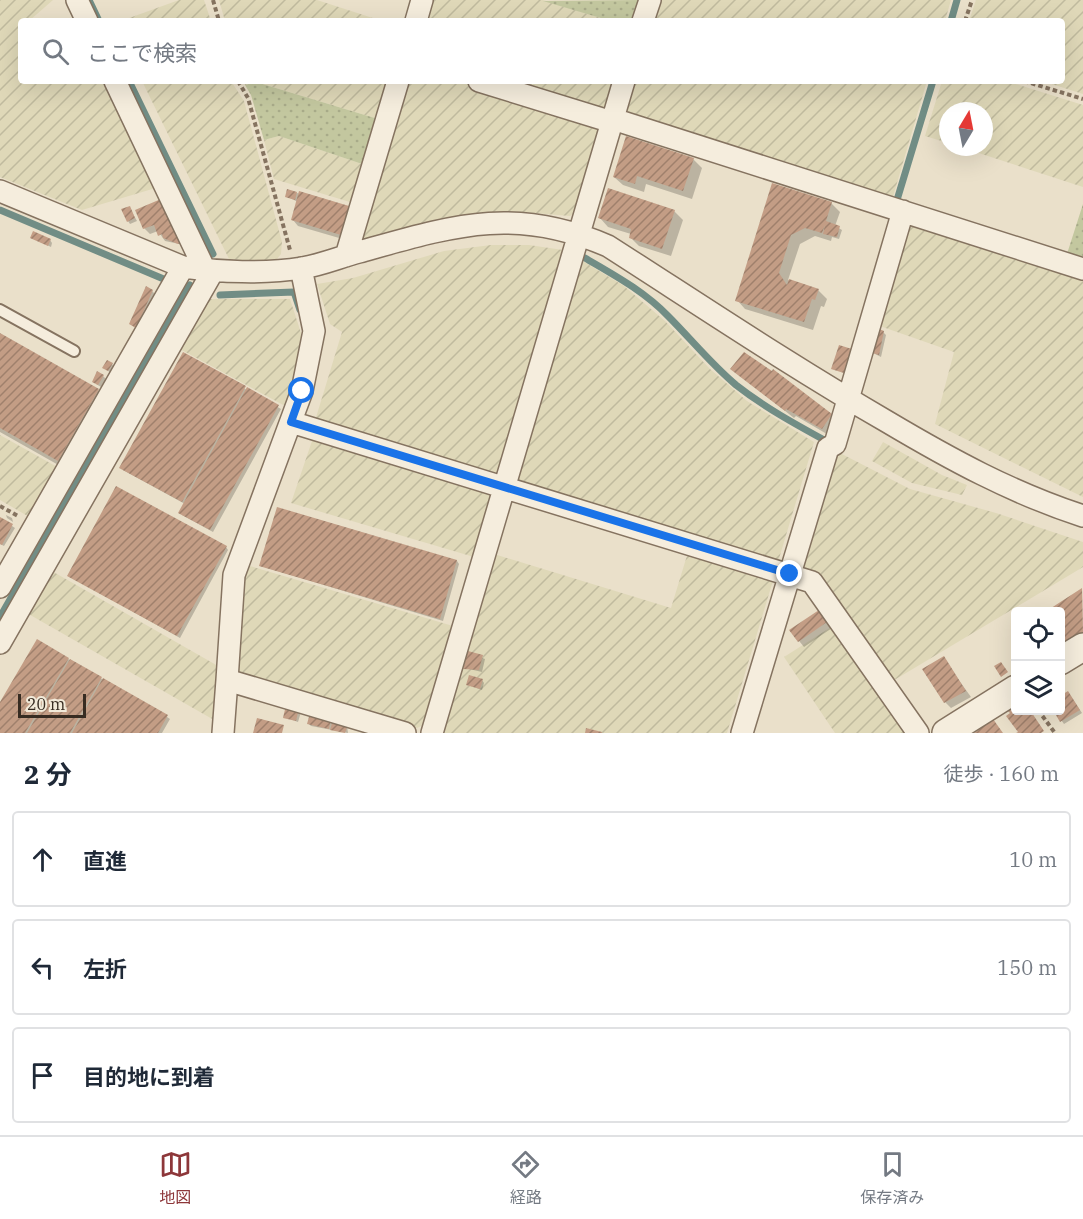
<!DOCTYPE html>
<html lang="ja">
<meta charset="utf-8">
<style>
body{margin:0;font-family:"IBM Plex Serif","Noto Sans JP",serif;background:#f2f2f3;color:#1f2937}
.controls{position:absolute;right:18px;bottom:18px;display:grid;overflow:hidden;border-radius:6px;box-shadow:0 6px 24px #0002}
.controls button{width:54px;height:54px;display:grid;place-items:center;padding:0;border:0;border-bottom:2px solid #e0e1e3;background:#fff;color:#1f2937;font:30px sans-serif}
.compass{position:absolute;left:939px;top:102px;width:54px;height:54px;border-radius:50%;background:#fff;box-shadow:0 6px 24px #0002;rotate:10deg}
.scale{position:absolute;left:18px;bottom:15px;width:68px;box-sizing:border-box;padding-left:6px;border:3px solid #372c22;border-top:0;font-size:16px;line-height:21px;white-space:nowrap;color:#372c22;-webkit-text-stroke:4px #f2ead9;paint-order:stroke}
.stop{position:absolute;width:18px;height:18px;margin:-14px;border:4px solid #1a73e8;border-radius:50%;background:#fff}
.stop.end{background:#1a73e8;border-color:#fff;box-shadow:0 2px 6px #0008}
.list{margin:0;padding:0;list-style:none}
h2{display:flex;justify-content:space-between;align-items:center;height:78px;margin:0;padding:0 24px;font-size:26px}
h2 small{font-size:20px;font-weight:400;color:#747a83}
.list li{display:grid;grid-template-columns:39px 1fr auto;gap:18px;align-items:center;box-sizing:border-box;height:96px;margin:0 12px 12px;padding:0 12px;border:2px solid #e0e1e3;border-radius:6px}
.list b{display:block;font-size:22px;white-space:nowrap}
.list em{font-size:20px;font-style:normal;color:#747a83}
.icon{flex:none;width:33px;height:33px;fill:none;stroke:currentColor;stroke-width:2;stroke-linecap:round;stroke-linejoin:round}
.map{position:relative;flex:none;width:1083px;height:733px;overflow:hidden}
.search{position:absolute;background:#fff;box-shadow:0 6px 24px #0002;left:18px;right:18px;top:18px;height:66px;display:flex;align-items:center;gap:15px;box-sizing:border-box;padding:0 21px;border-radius:6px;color:#747a83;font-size:22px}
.sheet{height:402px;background:#fff}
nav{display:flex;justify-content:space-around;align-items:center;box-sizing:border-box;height:84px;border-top:2px solid #e0e1e3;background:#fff;font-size:16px;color:#747a83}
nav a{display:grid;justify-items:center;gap:3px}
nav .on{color:#8d373a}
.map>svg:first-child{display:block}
</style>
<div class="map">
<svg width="1083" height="733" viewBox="0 0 1083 733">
<defs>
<pattern id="farmland-furrows" width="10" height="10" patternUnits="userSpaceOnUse" patternTransform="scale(1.5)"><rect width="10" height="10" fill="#dfd8b8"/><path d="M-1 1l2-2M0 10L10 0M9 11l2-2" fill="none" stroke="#c0ba9e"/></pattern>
<pattern id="grass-dots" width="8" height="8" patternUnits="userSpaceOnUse" patternTransform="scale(1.5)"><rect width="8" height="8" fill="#c3c79f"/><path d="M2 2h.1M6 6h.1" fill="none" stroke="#a8ab89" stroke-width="1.8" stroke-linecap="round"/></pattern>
<pattern id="building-hatch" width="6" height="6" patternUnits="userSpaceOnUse" patternTransform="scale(1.5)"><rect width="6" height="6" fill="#c39d85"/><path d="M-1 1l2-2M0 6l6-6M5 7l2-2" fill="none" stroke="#9f806c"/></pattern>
</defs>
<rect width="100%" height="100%" fill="#eae0ca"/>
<path fill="url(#farmland-furrows)" d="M0 0H53L29 21H21V81H107L159 187 82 210 0 177Z
M179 0H204L211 21H121Z
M219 0H317L382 21H225Z
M429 0H543L611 21H423Z
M659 0H951L945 21H653Z
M976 0H1083V94L1042 81H1062V21H969Z
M142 81H231L244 101 282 242 281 254 277 259 258 262 229 259Z
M244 81H390L378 119 256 82 245 85Z
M404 81H458L598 125 600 130 577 212 570 216 522 212 477 213 400 229 356 242Z
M501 81H616L608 108 602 112Z
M635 81H927L892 200 625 113Z
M942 81H1006L1083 105V187L960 147H984V111H948V143L925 136Z
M279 136 365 165 353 203 274 179 264 140Z
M909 220 1083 277V497L935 424 954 352 877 325Z
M491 245H529L563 250 497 475 314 424 342 332 330 324 317 284 353 278 444 251Z
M581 260 624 286 665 321 710 369 747 401 814 442 778 562 518 486 514 479Z
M207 299H290L302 336 293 390 287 407 178 348Z
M0 435 59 468 31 518 0 500Z
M313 438 489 490 492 495 474 557 291 503Z
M883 442 942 475 967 485 962 495 912 483 872 461Z
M838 452 910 489 996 513 1083 542V567L891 682 801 571Z
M689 549 775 574 727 733H439L494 554 671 608Z
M243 564 453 626 423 725 417 728 237 675Z
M50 570 218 666 214 720 25 612Z
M836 624 911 733H835L784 657Z"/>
<path fill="url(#grass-dots)" d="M640 0 634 21H611L543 1Z
M256 82 378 119 365 165 279 136 264 140 251 95 245 85Z
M1083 204V262L1066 257Z"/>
<path fill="#0003" d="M693 159 702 168 692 199 646 184 644 192 623 185 614 177Z
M773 185 831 203 840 212 835 226 842 230 839 239 832 237 831 241 815 236 800 244 788 280 818 290 827 299 824 307 821 306 813 330 745 309 737 300Z
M297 193 348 208 354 213 346 240 298 226 293 220 298 202 286 196Z
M161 201 184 245 165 241 158 231 150 234 144 228Z
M129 207 137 221 130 224 128 221Z
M674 211 683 220 671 256 639 246 630 237 631 234 608 227 600 218Z
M32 238 50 240 52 243 51 247Z
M152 291 155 294 139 329 133 326Z
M883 332 886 335 881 357 871 352Z
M0 334 98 390 109 402 69 471 0 432Z
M183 354 281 409 213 532 182 515 185 504 123 470Z
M112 364 114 367 111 373 104 368Z
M732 369 831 416 840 424 832 437 796 416 794 418Z
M103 376 106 379 101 387 96 384Z
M6 515 12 518 13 522 7 518Z
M0 518 15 528 4 546 0 544Z
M226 547 228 550 180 638 69 576Z
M457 561 459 564 443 621 261 566Z
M1082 590 1083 647 1060 661Z
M827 616 835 626 804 647 791 631Z
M469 653 485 659 482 672 465 668Z
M943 658 971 697 951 708 945 702Z
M68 659 167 717 170 719 162 733H0V705Z
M482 680 484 683 482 690 468 685Z
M1070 695 1082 713 1064 724 1054 710H1060Z
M287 707 301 712 298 722 284 717Z
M311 714 347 726 348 733 311 726 308 723Z"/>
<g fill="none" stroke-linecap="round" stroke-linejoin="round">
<path stroke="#718d85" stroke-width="7" d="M89 0 99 21
M951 21 957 0
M129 81 213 254
M897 200 933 81
M0 210 166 280
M585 258C614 275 644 291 668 316 691 339 711 364 736 385 764 407 795 424 826 441
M220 295 294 292 300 310
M0 617 190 285"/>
</g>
<path fill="url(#building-hatch)" d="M626 136 694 158 683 191 637 176 635 184 613 177Z
M772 183 832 202 826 221 840 226 837 237 823 234 825 225 822 233 805 228 791 235 779 273 787 285 789 279 819 289 815 300 812 299 804 322 735 301Z
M608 188 675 210 662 249 629 238 631 229 598 218Z
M287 189 297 192 295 200 285 197Z
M299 191 349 206 341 235 291 220Z
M161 199 174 230 177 229 183 242 178 244 163 238 162 234 158 236 154 225 143 229 135 210Z
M130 206 135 218 127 222 121 209Z
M33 231 51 239 48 246 30 238Z
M146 286 153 290 136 328 129 324Z
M877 328 884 331 879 355 869 352Z
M0 333 99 389 58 461 0 428Z
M839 345 855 350 847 374 831 369Z
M183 352 246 386 182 502 119 468Z
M744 352 772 371 773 369 832 414 822 429 786 409 785 411 730 369Z
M107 360 113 363 108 371 102 368Z
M97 371 104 375 98 385 92 382Z
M247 387 279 405 210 530 178 513Z
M116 486 227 546 177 636 67 576Z
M277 507 457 560 440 619 259 566Z
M0 517 13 524 2 545 0 544Z
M1082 588 1083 633 1060 647V612H1045Z
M822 608 830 620 798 642 789 630Z
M37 639 69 658 25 733H0V702Z
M468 651 483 655 479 670 463 669Z
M944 656 966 691 944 703 922 669Z
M70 659 102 677 70 733H27Z
M1001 662 1008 672 1001 677 994 666Z
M469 675 483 679 480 689 466 685Z
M103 678 168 715 158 733H72Z
M1068 691 1080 710 1060 722 1053 710H1060V696Z
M286 705 299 708 296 721 283 718Z
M1016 705V710H1030L1044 731 1041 733H1016L1018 732 1006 716 1010 713 1008 711Z
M310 713 331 718 329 729 307 724Z
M257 718 284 725 282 733H253Z
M993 719 1003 733H974Z
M333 720 348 724 345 733 330 730Z
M586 728 602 732V733H585Z"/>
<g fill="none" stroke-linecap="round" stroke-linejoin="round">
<g stroke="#857360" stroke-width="14">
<path id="service" d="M0 310 74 351"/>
</g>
<g stroke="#857360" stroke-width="24">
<path id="minor" d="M77 0 87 21
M416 21 422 0
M643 21 650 0
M115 81 205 270
M479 81 612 122
M613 119 1083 269
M0 191 183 267C219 272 265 274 302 268 321 265 340 257 359 252 452 226 514 205 608 246 700 305 791 366 886 421 950 459 1012 493 1083 516
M346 256 398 81
M291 422 812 582 918 733
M0 587 183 267
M0 643 213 271
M227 680 234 575 302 391 314 331 301 268
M223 733 227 680 405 733
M432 733 624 81
M742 733 828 448 835 444 903 211"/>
</g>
<g stroke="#857360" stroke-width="30">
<path id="tertiary" d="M1060 661 1083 647
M946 733 1016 689"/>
</g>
<path stroke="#857360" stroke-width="4" stroke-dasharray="4.5 3" stroke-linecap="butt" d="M213 0 219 21
M965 21 972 0
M238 81 248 98 290 250
M1024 81 1083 99
M0 506 18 516
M1038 710 1055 733"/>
<use href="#service" stroke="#f5eddd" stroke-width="10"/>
<use href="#minor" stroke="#f5eddd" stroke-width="21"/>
<use href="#tertiary" stroke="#f5eddd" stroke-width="27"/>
</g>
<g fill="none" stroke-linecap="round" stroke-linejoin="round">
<path stroke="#1a73e8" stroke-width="8" d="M302 391 291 422 790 574"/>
</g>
</svg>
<div class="controls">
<button><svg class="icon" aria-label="locate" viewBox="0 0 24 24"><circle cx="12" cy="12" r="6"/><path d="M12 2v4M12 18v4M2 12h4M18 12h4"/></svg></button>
<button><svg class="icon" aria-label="layers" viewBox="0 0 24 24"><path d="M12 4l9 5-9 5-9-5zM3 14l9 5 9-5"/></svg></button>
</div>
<svg class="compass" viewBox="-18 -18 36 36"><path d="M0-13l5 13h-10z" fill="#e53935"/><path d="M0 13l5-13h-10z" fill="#747a83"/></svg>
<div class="scale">20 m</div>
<div class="stop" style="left:302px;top:391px"></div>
<div class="stop end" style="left:790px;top:574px"></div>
<div class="search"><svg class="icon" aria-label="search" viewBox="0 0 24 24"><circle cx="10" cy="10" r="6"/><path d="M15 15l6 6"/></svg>ここで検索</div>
</div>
<section class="sheet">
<h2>2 分<small>徒歩 · 160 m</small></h2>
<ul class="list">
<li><svg class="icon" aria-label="ahead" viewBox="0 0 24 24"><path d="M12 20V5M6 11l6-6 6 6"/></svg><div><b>直進</b></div><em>10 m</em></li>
<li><svg class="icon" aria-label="left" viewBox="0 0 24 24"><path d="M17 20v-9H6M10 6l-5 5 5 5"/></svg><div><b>左折</b></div><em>150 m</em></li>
<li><svg class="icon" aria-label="arrive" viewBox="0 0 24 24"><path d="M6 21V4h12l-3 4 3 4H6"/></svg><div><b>目的地に到着</b></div></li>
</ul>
</section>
<nav>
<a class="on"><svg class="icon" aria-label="map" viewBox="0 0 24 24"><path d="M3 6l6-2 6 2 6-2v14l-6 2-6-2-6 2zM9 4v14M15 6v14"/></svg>地図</a>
<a><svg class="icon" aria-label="directions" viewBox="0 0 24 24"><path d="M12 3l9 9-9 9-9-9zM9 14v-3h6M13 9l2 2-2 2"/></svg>経路</a>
<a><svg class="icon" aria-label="saved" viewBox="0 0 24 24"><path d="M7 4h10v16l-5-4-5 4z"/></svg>保存済み</a>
</nav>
